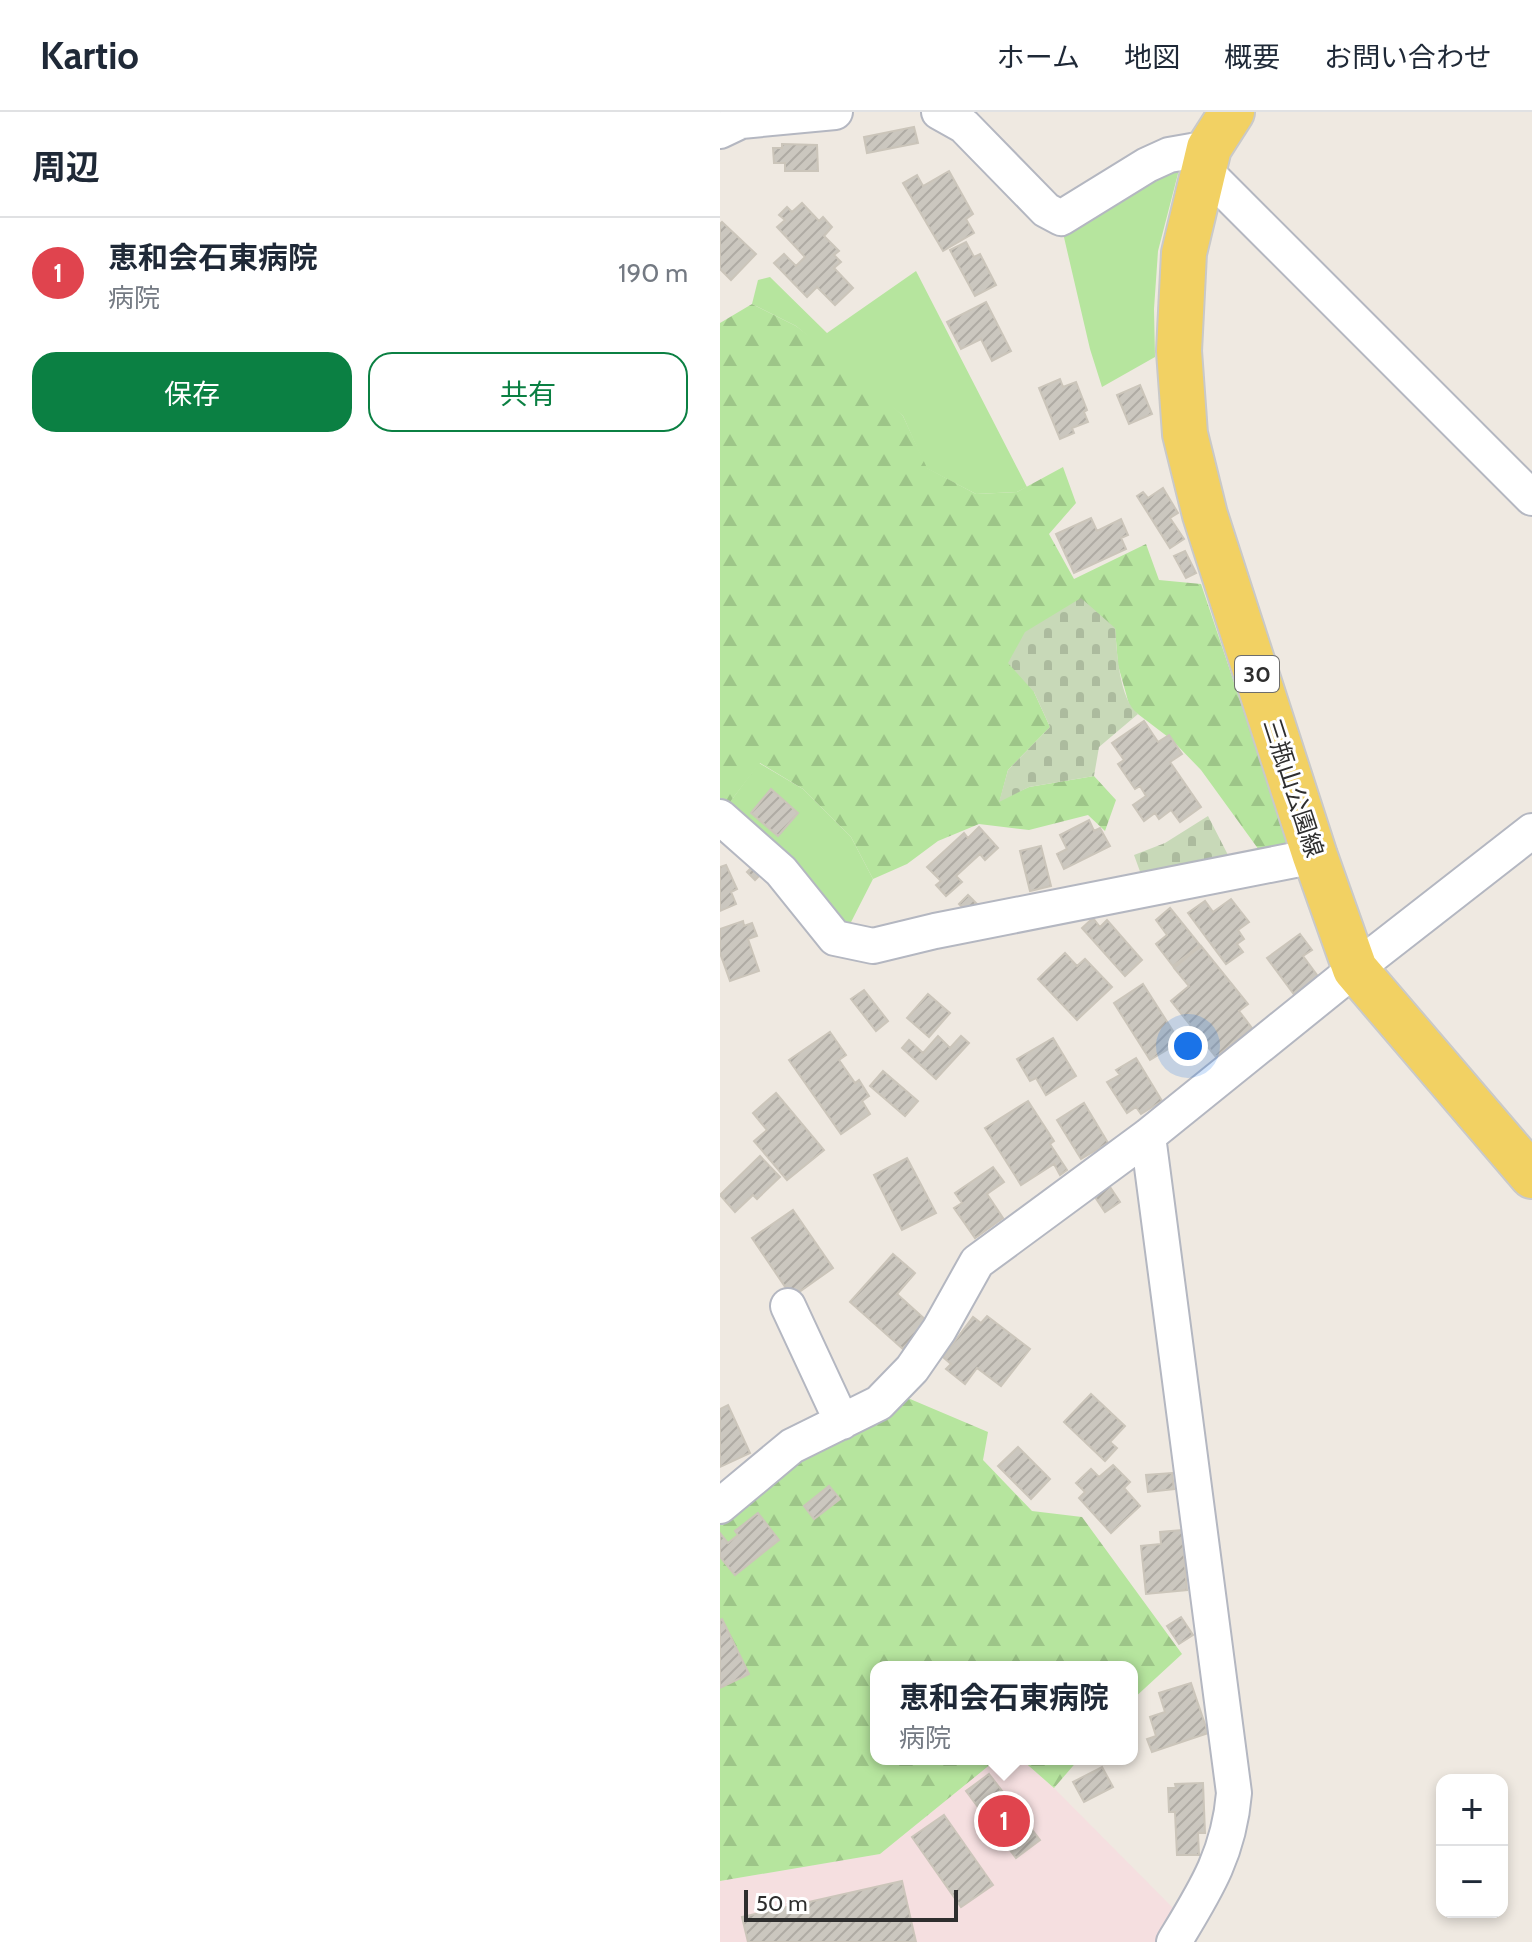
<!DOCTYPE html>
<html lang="ja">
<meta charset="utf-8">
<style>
body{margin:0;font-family:Cabin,"Noto Sans JP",sans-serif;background:#f2f2f3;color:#1f2937}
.controls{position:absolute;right:24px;bottom:24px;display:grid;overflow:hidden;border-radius:16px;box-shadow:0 4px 12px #0003}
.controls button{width:72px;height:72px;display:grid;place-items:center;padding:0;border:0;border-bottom:2px solid #e0e1e3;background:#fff;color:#1f2937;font:40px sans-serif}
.scale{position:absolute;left:24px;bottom:20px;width:214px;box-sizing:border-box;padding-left:8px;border:4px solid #2e2e2e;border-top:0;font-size:22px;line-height:28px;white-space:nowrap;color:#2e2e2e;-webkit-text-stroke:6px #fff;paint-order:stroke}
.you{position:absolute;left:468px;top:934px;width:28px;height:28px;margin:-20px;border:6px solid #fff;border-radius:50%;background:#1a73e8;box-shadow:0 0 0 12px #1a73e833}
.badge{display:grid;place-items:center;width:52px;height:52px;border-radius:50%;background:#0b8043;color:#fff;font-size:26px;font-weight:700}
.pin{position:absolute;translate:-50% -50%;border:4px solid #fff;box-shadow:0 2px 8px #0006}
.popup{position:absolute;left:150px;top:1549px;width:268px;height:104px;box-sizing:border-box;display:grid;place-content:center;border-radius:16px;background:#fff;filter:drop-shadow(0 2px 6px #0005);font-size:26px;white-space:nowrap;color:#747a83}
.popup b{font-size:30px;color:#1f2937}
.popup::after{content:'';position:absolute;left:50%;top:100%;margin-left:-16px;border:16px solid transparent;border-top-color:#fff}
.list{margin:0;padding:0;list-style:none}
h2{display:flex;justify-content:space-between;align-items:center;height:104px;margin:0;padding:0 32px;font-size:34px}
h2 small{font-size:26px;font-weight:400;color:#747a83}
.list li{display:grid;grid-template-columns:52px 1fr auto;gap:24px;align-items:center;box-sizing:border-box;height:112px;padding:0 32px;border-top:2px solid #e0e1e3}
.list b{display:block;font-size:30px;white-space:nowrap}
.list p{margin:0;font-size:26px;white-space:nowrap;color:#747a83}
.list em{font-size:26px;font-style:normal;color:#747a83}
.actions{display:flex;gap:16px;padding:24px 32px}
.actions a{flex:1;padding:18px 0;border:2px solid #0b8043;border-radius:24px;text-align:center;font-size:28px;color:#0b8043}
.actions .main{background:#0b8043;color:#fff}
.map{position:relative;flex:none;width:812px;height:1830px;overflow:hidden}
header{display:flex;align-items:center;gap:48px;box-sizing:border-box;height:112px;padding:0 40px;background:#fff;border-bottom:2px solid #e0e1e3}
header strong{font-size:38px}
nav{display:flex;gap:44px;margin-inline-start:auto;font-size:28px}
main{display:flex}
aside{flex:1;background:#fff}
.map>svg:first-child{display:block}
</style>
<header>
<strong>Kartio</strong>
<nav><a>ホーム</a><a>地図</a><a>概要</a><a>お問い合わせ</a></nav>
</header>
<main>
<aside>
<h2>周辺<small></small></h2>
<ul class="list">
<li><span class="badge" style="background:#e0444e">1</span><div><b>恵和会石東病院</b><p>病院</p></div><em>190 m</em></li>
</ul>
<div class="actions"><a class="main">保存</a><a>共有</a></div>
</aside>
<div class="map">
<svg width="812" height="1830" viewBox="0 0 812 1830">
<defs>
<pattern id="forest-firs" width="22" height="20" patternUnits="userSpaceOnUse" patternTransform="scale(2)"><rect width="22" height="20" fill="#b6e59e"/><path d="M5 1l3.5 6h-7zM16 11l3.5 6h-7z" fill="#9dc588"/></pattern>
<pattern id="cemetery-stones" width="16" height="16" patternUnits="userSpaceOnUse" patternTransform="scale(2)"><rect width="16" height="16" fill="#c8d9b8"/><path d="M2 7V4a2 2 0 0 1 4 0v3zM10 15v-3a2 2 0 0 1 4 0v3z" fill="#acbb9e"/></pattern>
<pattern id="building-hatch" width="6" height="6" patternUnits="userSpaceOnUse" patternTransform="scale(2)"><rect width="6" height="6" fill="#cbc7bf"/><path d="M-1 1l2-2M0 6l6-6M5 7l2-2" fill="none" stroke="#afaba4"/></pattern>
</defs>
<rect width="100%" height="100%" fill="#efe9e1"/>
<path fill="#f5dfe0" d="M277 1647H301L334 1676 460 1803 444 1830H0V1769L160 1742Z"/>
<path fill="#b6e59e" d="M461 50 438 139 434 197 435 245 382 275 370 237 343 121Z
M196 159 307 375 297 380 256 382 206 356 183 304 76 214 32 192 38 168 50 165 107 221Z
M39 651 83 677 131 725 153 767 127 818 57 732 25 706 10 690Z"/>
<path fill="url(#forest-firs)" d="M32 192 76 214 141 264 183 304 207 356 256 382 297 380 343 355 356 391 329 422 354 467 426 432 439 468 481 472 568 731 539 738 481 658 452 628 410 596 398 553 395 516 314 580 330 615 288 658 280 688 309 675 374 664 396 688 385 719 368 703 309 718 259 712 218 729 187 752 153 767 131 725 83 677 40 651 10 690 0 686V211Z
M183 1284 268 1320 263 1348 312 1399 362 1405 462 1542 412 1588V1555H156V1647H277L160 1742 0 1769V1401L76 1349Z
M301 1647H359L334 1676Z"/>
<path fill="url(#cemetery-stones)" d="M361 486 395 516C397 540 399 587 418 602L379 635 374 664 309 675 279 690 288 658 330 615 314 580 288 551 305 520Z
M488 704 509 745 422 765 414 743 445 731Z"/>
<path fill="url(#building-hatch)" stroke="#cbc5ba" stroke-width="2" d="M194 15 198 31 147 41 144 25Z
M62 32 97 33 98 59H65V51H54L53 36H62Z
M229 59 253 102 246 107 254 121 223 139 183 71 197 63 203 74Z
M82 91 99 109 103 105 112 115 104 124 119 139 114 143 121 150 114 156 133 176 115 193 97 175 87 185 54 151 64 142 76 154 85 145 57 115 65 108 59 103 67 95 72 100Z
M2 110 36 142 11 168 0 157V112Z
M246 130 254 145 260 142 276 173 255 184 230 138Z
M266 190 291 239 272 249 261 227 241 237 227 210Z
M340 267 343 275 356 270 367 298 364 300 368 310 352 316 354 321 340 327 319 276Z
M420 273 432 302 409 312 397 283Z
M443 376 458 401 450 406 464 427 450 436 417 384 423 380 428 386Z
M371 406 377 419 401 407 408 423 401 426 406 437 354 461 336 422Z
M465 439 476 461 466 466 454 444Z
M424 609 438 630 449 623 462 642 450 650 481 695 460 710 451 698 439 707 435 701 424 709 413 693 426 684 420 674 415 677 398 652 404 648 392 631Z
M51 677 78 701 58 724 31 701Z
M369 708 374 719 380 716 390 734 344 757 337 742 347 737 340 723Z
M259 715 278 736 265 748 260 742 236 764 242 770 226 784 216 773 221 769 207 755 244 721 248 726Z
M321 734 331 774 310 779 300 739Z
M36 751 44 759 35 768 27 760Z
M6 753 17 777 11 780 16 792 0 799V755Z
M248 783 259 794 250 803 239 792Z
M511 787 529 810 518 818 524 827 517 832 523 840 506 852 468 801 485 789 493 800Z
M450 796 480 833 453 854 436 832 447 823 436 808Z
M373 806 380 815 387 808 422 848 405 864 362 816Z
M23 809 24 814 32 811 37 824 28 827 39 859 10 869 0 841V817Z
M580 822 592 838 583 844 600 867 576 885 547 846Z
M481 834 528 892 519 899 532 916 496 945 451 889 469 874 454 856Z
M345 841 357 854 365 847 392 875 357 908 318 867Z
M423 872 460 930 430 948 394 891Z
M144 878 168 909 156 919 131 887Z
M208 882 230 901 209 925 187 906Z
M110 920 126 943 119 948 135 971 139 968 149 984 142 989 150 1002 121 1022 69 948Z
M218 924 230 936 241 924 249 931 216 967 182 936 189 928 203 941Z
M333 926 356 964 326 983 316 966 310 969 297 947Z
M416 946 442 989 421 1002 416 995 407 1001 387 970 400 963 396 958Z
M163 959 198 989 185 1004 150 974Z
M56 981 104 1038 67 1068 34 1029 47 1018 33 1001Z
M308 989 334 1029 330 1032 347 1058 340 1063 334 1052 301 1073 265 1016Z
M364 991 388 1031 361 1047 337 1008Z
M40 1044 60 1065 37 1087 33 1083 15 1100 0 1083Z
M187 1046 216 1101 182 1118 154 1063Z
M273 1055 284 1070 267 1082 283 1106 255 1126 234 1096 242 1091 235 1081Z
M386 1069 400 1090 385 1100 371 1079Z
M73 1098 113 1156 72 1185 32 1126Z
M173 1142 195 1161 177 1182 207 1209 183 1237 130 1190Z
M267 1204 310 1237 281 1274 257 1256 245 1272 226 1257 231 1252 223 1245 253 1205 261 1211Z
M371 1282 405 1314 390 1330 397 1336 385 1349 344 1310Z
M8 1293 30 1341 0 1355V1297Z
M298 1335 330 1367 311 1387 278 1354Z
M393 1353 410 1370 404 1376 420 1394 391 1421 359 1386 365 1380 356 1371 371 1357 379 1365Z
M452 1361 454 1377 428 1380 426 1363Z
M109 1374 120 1387 94 1407 84 1394Z
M38 1401 59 1428 15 1463 0 1445V1421L8 1431 18 1423 15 1419Z
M462 1418 467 1478 426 1482 421 1434 441 1432 440 1420Z
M461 1505 473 1523 459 1532 447 1514Z
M2 1507 29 1562 0 1576V1508Z
M471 1571 488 1621 432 1640 427 1627 436 1624 430 1605 445 1600 439 1581Z
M382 1655 393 1675 364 1690 353 1670Z
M269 1662 320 1728 296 1746 246 1679Z
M483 1671 485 1721H478L479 1743H457L455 1700H449L448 1676H456L455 1672Z
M224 1703 273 1773 241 1795 192 1725Z
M182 1769 196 1830H28L22 1805Z"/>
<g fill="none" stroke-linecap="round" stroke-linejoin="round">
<g stroke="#b4b7c1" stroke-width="38">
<path id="street" d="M219 0 244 14 326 98 341 106 427 53 449 43 489 36
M0 19 21 9 115 0
M485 59 812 386
M0 705 61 759 115 826 153 834 215 819 595 744
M428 1024 514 1681C509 1742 485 1779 454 1830
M68 1194 122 1310
M0 1394 72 1334 159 1291 192 1257 219 1218 257 1150 428 1024 635 857 812 719"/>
</g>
<g stroke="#c9c9c9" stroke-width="48">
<path id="primary" d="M512 0 489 36 464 141 459 239 465 322 485 403 595 744 635 857 812 1064"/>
</g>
<use href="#street" stroke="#fff" stroke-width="34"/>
<use href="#primary" stroke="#f2d163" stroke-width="44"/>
</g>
<g text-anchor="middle" stroke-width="6" stroke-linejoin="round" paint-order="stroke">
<rect fill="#fff" stroke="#6d6d6d" stroke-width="2" x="515" y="544" width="44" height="36" rx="6"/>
<g font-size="22" font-weight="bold" fill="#2e2e2e">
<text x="537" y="570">30</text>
</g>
<g font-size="24" fill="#2e2e2e" stroke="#fff">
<text transform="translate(573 676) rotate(72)" y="8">三瓶山公園線</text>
</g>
</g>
</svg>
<div class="controls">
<button>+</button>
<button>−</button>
</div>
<div class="scale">50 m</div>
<div class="you"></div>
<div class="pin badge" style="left:284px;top:1709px;background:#e0444e">1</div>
<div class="popup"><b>恵和会石東病院</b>病院</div>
</div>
</main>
